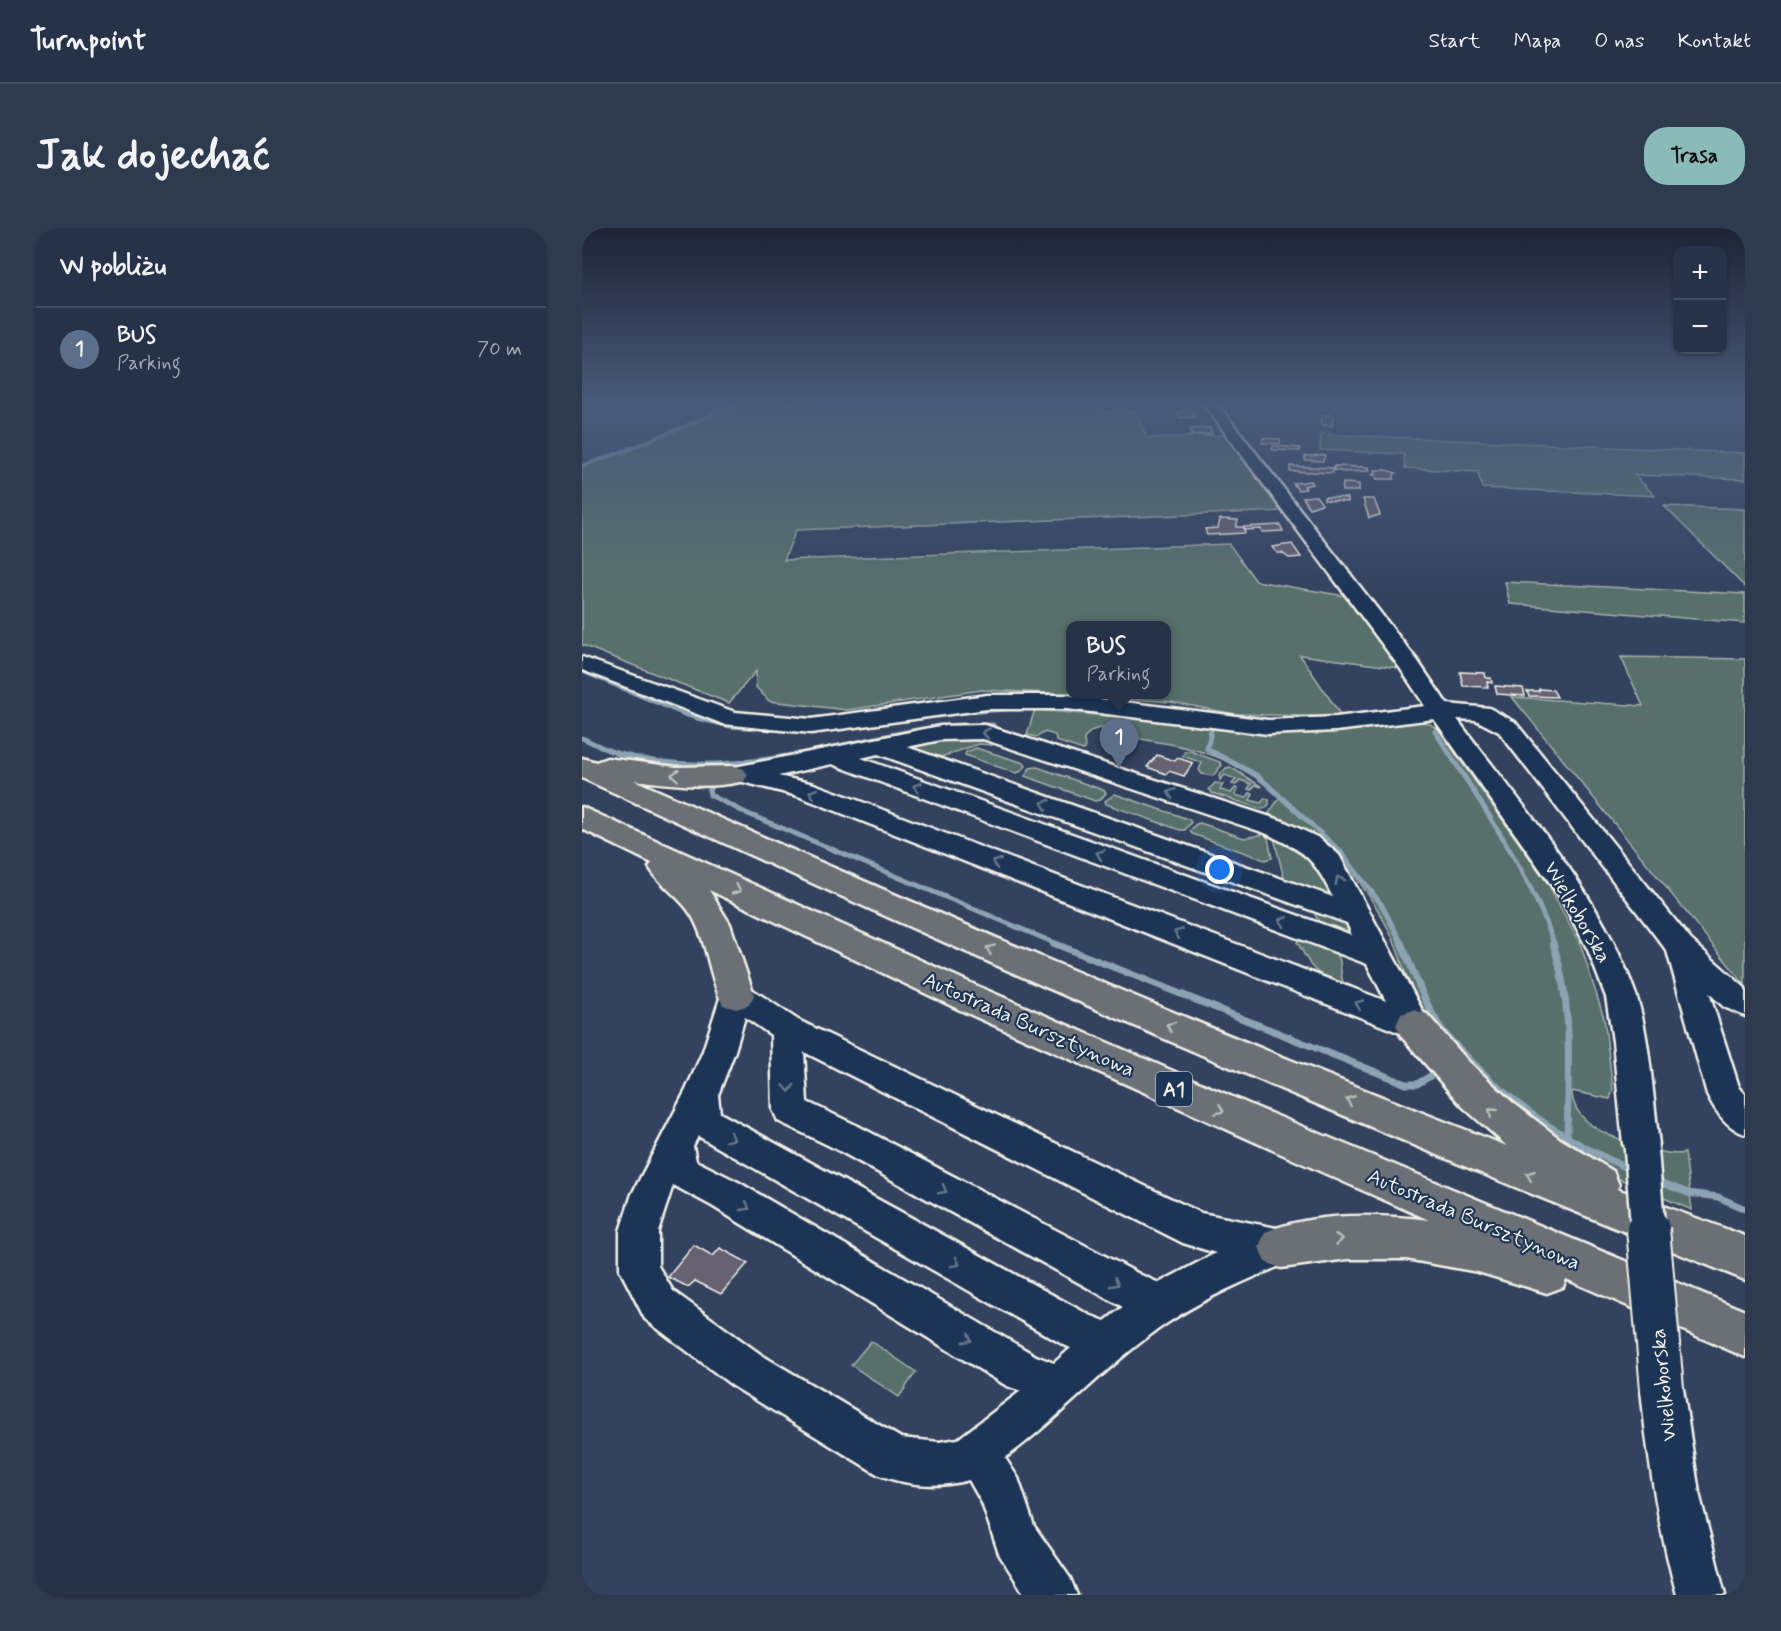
<!DOCTYPE html>
<html lang="pl">
<meta charset="utf-8">
<style>
body{margin:0;font-family:Mynerve,sans-serif;background:#2e3a4e;color:#f1f3f6}
.controls{position:absolute;right:18px;top:18px;display:grid;overflow:hidden;border-radius:12px;box-shadow:0 2px 4px #0004}
.controls button{width:54px;height:54px;display:grid;place-items:center;padding:0;border:0;border-bottom:2px solid #424d60;background:#263247;color:#f1f3f6;font:30px sans-serif}
.you{position:absolute;left:638px;top:642px;width:21px;height:21px;margin:-15px;border:4px solid #fff;border-radius:50%;background:#1a73e8;box-shadow:0 0 0 9px #1a73e833}
.badge{display:grid;place-items:center;width:39px;height:39px;border-radius:50%;background:#8bbbb9;color:#fff;font-size:20px;font-weight:700}
.pin{position:absolute;translate:-50% -50px;filter:drop-shadow(0 2px 3px #0008)}
.pin::after{content:'';position:absolute;top:32px;width:21px;height:18px;background:inherit;clip-path:polygon(0 0,100% 0,50% 100%)}
.popup{position:absolute;left:484px;top:393px;width:105px;height:78px;box-sizing:border-box;display:grid;place-content:center;border-radius:12px;background:#263247;filter:drop-shadow(0 2px 4px #0005);font-size:20px;white-space:nowrap;color:#a4aab4}
.popup b{font-size:22px;color:#f1f3f6}
.popup::after{content:'';position:absolute;left:50%;top:100%;margin-left:-12px;border:12px solid transparent;border-top-color:#263247}
.list{margin:0;padding:0;list-style:none}
h2{display:flex;justify-content:space-between;align-items:center;height:78px;margin:0;padding:0 24px;font-size:26px}
h2 small{font-size:20px;font-weight:400;color:#a4aab4}
.list li{display:grid;grid-template-columns:39px 1fr auto;gap:18px;align-items:center;box-sizing:border-box;height:84px;padding:0 24px;border-top:2px solid #424d60}
.list b{display:block;font-size:22px;white-space:nowrap}
.list p{margin:0;font-size:20px;white-space:nowrap;color:#a4aab4}
.list em{font-size:20px;font-style:normal;color:#a4aab4}
.map{position:relative;flex:none;width:1163px;height:1367px;overflow:hidden;border-radius:24px}
header{display:flex;align-items:center;gap:36px;box-sizing:border-box;height:84px;padding:0 30px;background:#263247;border-bottom:2px solid #424d60}
header strong{font-size:28px}
nav{display:flex;gap:33px;margin-inline-start:auto;font-size:21px}
.intro{display:flex;align-items:center;justify-content:space-between;box-sizing:border-box;height:144px;padding:0 36px}
h1{margin:0;font-size:42px}
.button{padding:15px 27px;border-radius:24px;background:#8bbbb9;color:#111;font-size:21px;font-weight:700}
main{display:flex;gap:36px;padding:0 36px}
aside{flex:1;background:#263247;border-radius:24px;box-shadow:0 2px 4px #0004}
.map>svg:first-child{display:block}
</style>
<header>
<strong>Turnpoint</strong>
<nav><a>Start</a><a>Mapa</a><a>O nas</a><a>Kontakt</a></nav>
</header>
<div class="intro"><h1>Jak dojechać</h1><a class="button">Trasa</a></div>
<main>
<aside>
<h2>W pobliżu<small></small></h2>
<ul class="list">
<li><span class="badge" style="background:#5c6f8a">1</span><div><b>BUS</b><p>Parking</p></div><em>70 m</em></li>
</ul>
</aside>
<div class="map">
<svg width="1163" height="1367" viewBox="0 0 1163 1367">
<rect width="100%" height="100%" fill="#33425f"/>
<filter id="ink" filterUnits="userSpaceOnUse"><feTurbulence type="fractalNoise" baseFrequency=".0167" numOctaves="2"/><feDisplacementMap in="SourceGraphic" scale="12" xChannelSelector="R" yChannelSelector="G"/><feConvolveMatrix kernelMatrix="1 2 1 2 8 2 1 2 1" color-interpolation-filters="sRGB"/></filter>
<g filter="url(#ink)">
<path fill="#58706c" stroke="#a6b0aa" stroke-width="1.5" d="M159 175H518L520 184 553 183 565 210 647 207 703 283 214 302 202 332 647 316 674 353 763 368 817 440 718 427 760 489 653 486 589 474 489 466H585V398H489V466L400 462 265 482 187 473 174 459V443L147 475 0 417V238L46 223 63 213Z
M739 206 1163 225V251L1053 247 1073 268 900 260 896 244 823 240 822 226 738 222Z
M1082 278 1163 281V359Z
M923 354 1163 366V395L928 376Z
M1039 429 1163 431V757L930 469 1061 478Z
M458 478 632 496 835 493 846 495 855 500 966 656 999 718 1022 790 1031 861 1028 871 990 863C990 876 997 887 1007 895 1021 908 1085 930 1103 925L1110 982 1026 946 944 897 830 772 835 771C824 752 819 730 811 711 797 679 763 628 734 608 720 599 703 596 688 588L687 585 698 569C650 525 608 519 547 509 532 506 516 490 502 511L503 521 501 522 474 513 473 507 463 504 455 509 445 507 452 484Z
M376 506 420 513 410 517 397 516 359 529 322 517Z
M394 520 442 535 444 538 438 544 433 545 383 527 384 524Z
M603 523H608L638 534 640 537 631 548 620 546 617 542 620 535 601 528Z
M455 539 521 562 524 565 518 572 513 573 443 548 448 540Z
M648 539 680 559 673 557 669 562 666 561 669 556 658 552 654 557 650 556 654 551 643 547 638 552 637 548 644 540Z
M633 555 641 556 638 562 649 565 653 560 656 561 653 567 664 570 668 565 671 566 668 572 679 575 683 570 687 572V576L684 580 679 581 630 565 627 561Z
M533 566 606 591 609 594 603 602H598L524 576 523 573Z
M618 595 662 610 682 606 686 610 690 630 683 632 610 606 608 603 614 596Z
M694 605 720 618 757 672 702 651 692 610Z
M729 679 763 691 775 710 738 696Z
M719 711 753 722C761 733 757 742 761 754L807 775 738 746 729 738 715 714Z
M289 1113 334 1144 317 1169 269 1137Z"/>
<g fill="none" stroke-linecap="round" stroke-linejoin="round">
<path stroke="#8ca3b3" stroke-width="4" d="M0 238C54 220 106 196 159 175"/>
<path stroke="#8ca3b3" stroke-width="4.5" d="M0 443 104 487 121 491
M460 481 533 487
M374 485 427 481
M327 491 343 489"/>
<path stroke="#8ca3b3" stroke-width="5" d="M115 490 148 498 206 502
M630 499 625 521 676 548 758 623 799 676 820 716
M261 500 338 490
M853 503C893 567 949 645 972 716
M0 510C12 515 25 523 38 526 120 549 203 529 285 512 327 503 368 494 411 497
M131 557 127 562 128 567 164 585 475 716"/>
<path stroke="#8ca3b3" stroke-width="7" d="M471 715 824 856H835L850 847
M819 715C832 744 842 775 860 802 868 813 879 822 888 832 936 882 987 915 1050 942
M971 715C992 779 986 844 985 910
M1073 952 1106 965 1136 969 1163 981"/>
</g>
<path fill="#666272" stroke="#f4f1e8" stroke-width="1.5" d="M611 183 613 189 598 190 595 184Z
M740 187H751L750 198 739 197Z
M628 200 630 206 609 207 608 201Z
M681 210 698 211V216L680 215Z
M691 218 718 220V223L690 222Z
M743 227 741 233 723 232V228Z
M708 238 751 240V245L708 243Z
M752 238 787 239 788 243 763 244 752 242Z
M793 242H804L814 245 812 247V251H795L794 247H790L794 245Z
M729 253 731 256 722 258 724 261 716 262 711 255Z
M761 255 777 256V263H760Z
M734 268 740 276 727 280 721 269Z
M742 269 766 270V274L742 272Z
M781 271H792L798 287 787 290Z
M638 291 656 292 654 299H661L663 305 625 307 623 301 636 300Z
M698 297 701 303 680 304 679 301 663 302 662 299Z
M710 316 719 329 707 330 700 325H695L690 319Z
M878 444 903 445 904 450H909L910 455 905 454 906 459 881 458Z
M913 458 941 460 943 468 915 466Z
M957 461 971 462 975 469 947 468 945 463H957Z
M575 527 593 533 596 530 611 535 602 548 587 543 584 546 565 539Z
M112 1017 131 1028 138 1020 166 1035 139 1066 113 1053 106 1059 86 1049Z"/>
<g fill="none" stroke-linecap="round" stroke-linejoin="round">
<g stroke="#f4f1e8" stroke-width="5">
<path id="minor" d="M621 175H635L835 432 865 476 907 480 933 494 1109 712 1163 760V788L1142 779 1127 765 1157 859 1163 866V906C1145 900 1133 883 1125 866L1085 723 917 504 894 492 875 491C939 577 1018 664 1054 767 1068 808 1071 872 1077 916L1071 927 1059 932 1047 927 1041 916 1031 813 1024 769 1006 722 980 672 852 491 754 503 686 506 485 481H405L229 505 141 496 0 442V429L153 484 229 491 405 467H485L686 492 754 489 843 478 818 440Z
M403 497 701 593 737 610 757 627 848 797 843 806 832 810 821 806 249 581 216 568 161 554 143 553 140 547 143 541 358 498ZM401 511 683 605C724 625 730 627 751 669L325 519 358 512ZM296 526 765 695 770 707 279 530ZM250 536 785 736 804 773 267 569 232 556 196 548Z
M154 755 165 758 216 792 619 985 699 1001 712 1006 718 1019 712 1032C671 1049 630 1066 593 1090 531 1129 482 1187 423 1230L436 1250 452 1298 488 1350 495 1367H443L417 1326 400 1275 387 1252C357 1260 326 1258 297 1247L151 1158 63 1091 38 1042V1003L50 966 104 862 121 823 139 767 143 758ZM163 789 189 807 191 882 196 893 252 920 541 1079 523 1093 507 1087 138 885 136 867 153 823ZM222 824 601 1015 634 1025 577 1055 559 1047 276 898 225 874ZM116 908 482 1117 489 1120 472 1135 454 1128 156 954 114 933 111 918ZM91 957 130 978 425 1158 439 1163 376 1211 357 1214 319 1210 181 1128 91 1063 76 1038V1003Z
M1080 1140 1095 1146 1101 1161 1117 1265 1143 1367H1095C1076 1299 1066 1231 1059 1161L1065 1146Z"/>
</g>
<g stroke="#f4f1e8" stroke-width="5">
<path id="highway" d="M0 530 14 534 25 530 94 539 152 538 162 541 166 547 162 553C127 562 87 556 52 552 340 680 630 804 925 918L880 878 819 808 814 797 819 786 832 782 845 786 886 833 930 874 978 911 1031 943 1037 957 1035 961 1163 1008V1052C770 896 383 727 0 550Z
M0 579 402 761 676 880 1163 1083V1129L984 1051 981 1059 965 1065 896 1044 824 1031H766L699 1040 683 1034 677 1019 683 1004C734 984 794 986 847 992L376 781 127 662 148 696 172 767 167 777 154 781 141 777C127 749 126 716 110 688 99 669 78 658 67 639L70 635 0 601Z"/>
</g>
<use href="#minor" fill="#1d3557" fill-rule="evenodd"/>
<use href="#highway" fill="#6b6f75" fill-rule="evenodd"/>
<g stroke="#f4f1e8" stroke-width="38" stroke-linecap="butt">
<path id="minor-bridge-far1" d="M1059 916 1066 1003"/>
</g>
<g stroke="#f4f1e8" stroke-width="46" stroke-linecap="butt">
<path id="minor-bridge" d="M1066 1001 1080 1161"/>
</g>
<use href="#minor-bridge-far1" stroke="#1d3557" stroke-width="33"/>
<use href="#minor-bridge" stroke="#1d3557" stroke-width="42"/>
</g>
<defs><path id="oneway-chevron" d="M-2-3.5L2.5 0L-2 3.5" fill="none" stroke-width="1.6" stroke-linecap="round" stroke-linejoin="round" transform="scale(1.5)"/></defs>
<g stroke="#68778a">
<use href="#oneway-chevron" transform="translate(404 505) rotate(-171)"/>
<use href="#oneway-chevron" transform="translate(335 559) rotate(-160)"/>
<use href="#oneway-chevron" transform="translate(231 565) rotate(-160)"/>
<use href="#oneway-chevron" transform="translate(589 565) rotate(-161)"/>
<use href="#oneway-chevron" transform="translate(463 576) rotate(-160)"/>
<use href="#oneway-chevron" transform="translate(518 626) rotate(-160)"/>
<use href="#oneway-chevron" transform="translate(414 635) rotate(-159)"/>
<use href="#oneway-chevron" transform="translate(757 652) rotate(-117)"/>
<use href="#oneway-chevron" transform="translate(701 693) rotate(-160)"/>
<use href="#oneway-chevron" transform="translate(596 705) rotate(-159)"/>
<use href="#oneway-chevron" transform="translate(777 776) rotate(-158)"/>
<use href="#oneway-chevron" transform="translate(207 860) rotate(88)"/>
<use href="#oneway-chevron" transform="translate(149 910) rotate(29)"/>
<use href="#oneway-chevron" transform="translate(361 962) rotate(28)"/>
<use href="#oneway-chevron" transform="translate(164 979) rotate(31)"/>
<use href="#oneway-chevron" transform="translate(374 1035) rotate(29)"/>
<use href="#oneway-chevron" transform="translate(533 1055) rotate(28)"/>
<use href="#oneway-chevron" transform="translate(386 1111) rotate(31)"/>
</g>
<g stroke="#bdbdba">
<use href="#oneway-chevron" transform="translate(93 547) rotate(-177)"/>
<use href="#oneway-chevron" transform="translate(155 662) rotate(25)"/>
<use href="#oneway-chevron" transform="translate(408 721) rotate(-157)"/>
<use href="#oneway-chevron" transform="translate(588 798) rotate(-157)"/>
<use href="#oneway-chevron" transform="translate(768 872) rotate(-157)"/>
<use href="#oneway-chevron" transform="translate(638 882) rotate(24)"/>
<use href="#oneway-chevron" transform="translate(910 884) rotate(-139)"/>
<use href="#oneway-chevron" transform="translate(948 947) rotate(-159)"/>
<use href="#oneway-chevron" transform="translate(757 1011) rotate(-7)"/>
</g>
</g>
<linearGradient id="sky" x2="0" y2="1"><stop stop-color="#1c2434"/><stop offset="0.48" stop-color="#4a5a7a"/><stop offset="1" stop-color="#4a5a7a" stop-opacity="0"/></linearGradient>
<rect width="1163" height="366" fill="url(#sky)"/>
<g text-anchor="middle" stroke-width="4.5" stroke-linejoin="round" paint-order="stroke">
<rect fill="#1d3557" stroke="#b4b9bc" stroke-width="1.5" x="574" y="844" width="36" height="34" rx="4.5"/>
<g font-size="20" font-weight="bold" fill="#f4f1e8">
<text x="592" y="868">A1</text>
</g>
<g font-size="21" fill="#f4f1e8" stroke="#1d3557">
<text transform="translate(996 684) rotate(60)" y="7">Wielkoborska</text>
<text transform="translate(447 796) rotate(24)" y="7">Autostrada Bursztynowa</text>
<text transform="translate(892 991) rotate(23)" y="7">Autostrada Bursztynowa</text>
<text transform="translate(1081 1157) rotate(-96)" y="7">Wielkoborska</text>
</g>
</g>
</svg>
<div class="controls">
<button>+</button>
<button>−</button>
</div>
<div class="you"></div>
<div class="pin badge" style="left:537px;top:540px;background:#5c6f8a">1</div>
<div class="popup"><b>BUS</b>Parking</div>
</div>
</main>
